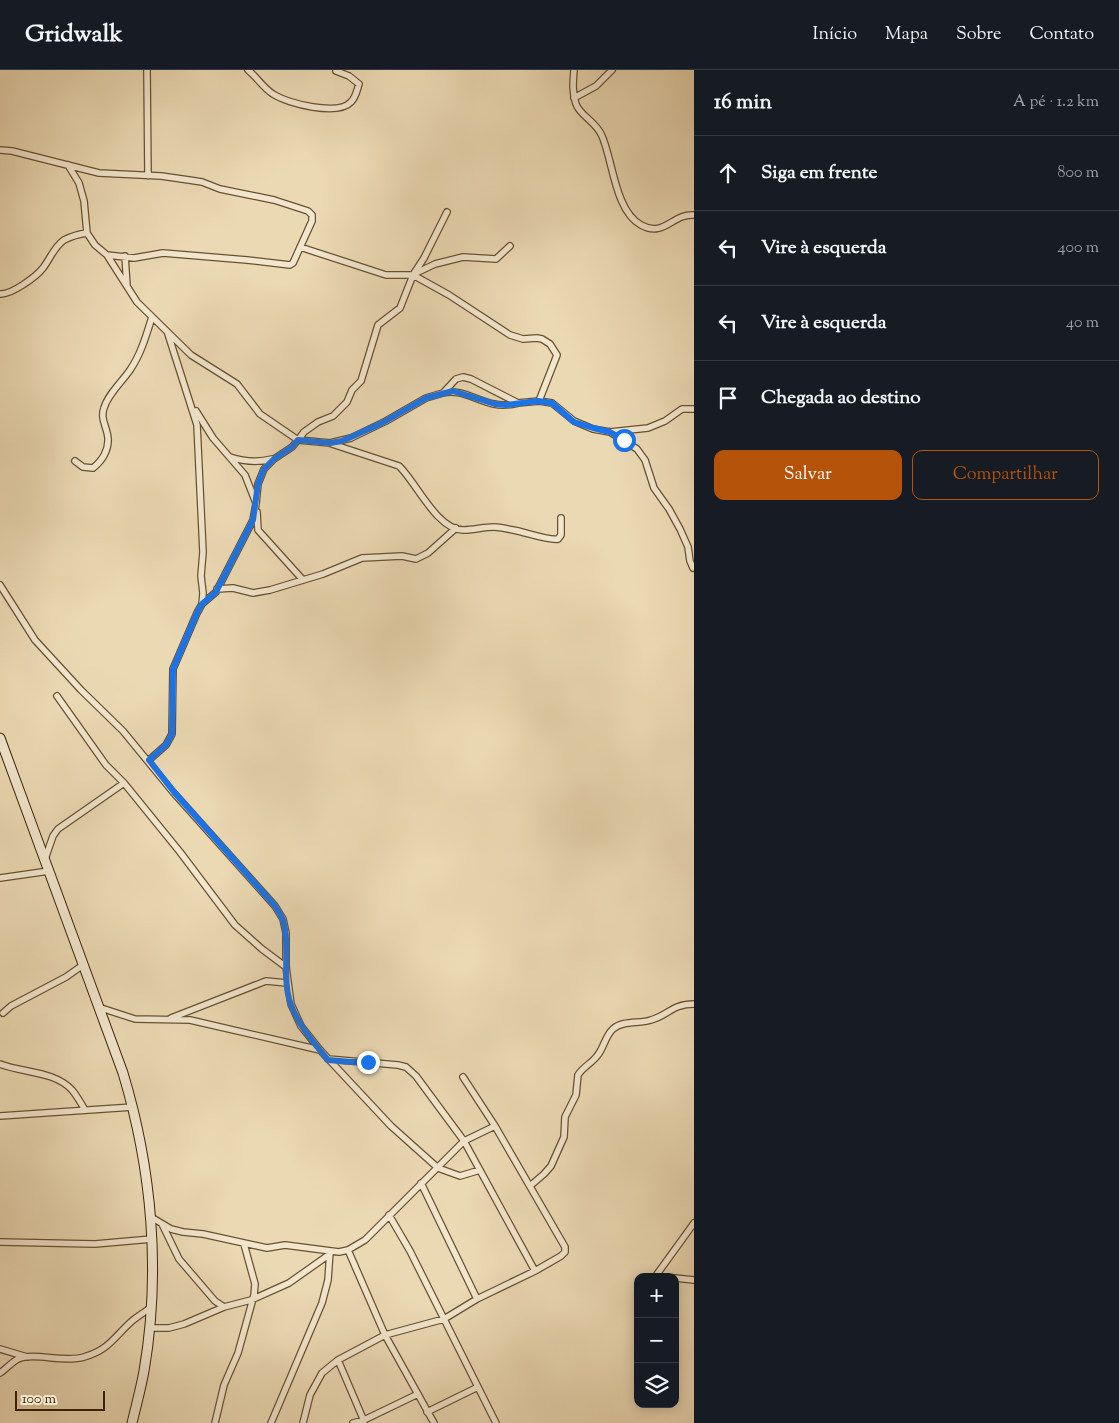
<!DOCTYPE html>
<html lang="pt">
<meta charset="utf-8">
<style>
body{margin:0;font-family:"Sorts Mill Goudy",serif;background:#242831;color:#f1f3f6}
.controls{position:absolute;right:15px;bottom:15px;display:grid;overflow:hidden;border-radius:10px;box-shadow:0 2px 12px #0003}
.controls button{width:45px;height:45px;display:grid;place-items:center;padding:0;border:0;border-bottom:1px solid #363941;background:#171b24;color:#f1f3f6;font:25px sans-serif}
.scale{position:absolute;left:15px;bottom:12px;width:90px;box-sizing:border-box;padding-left:5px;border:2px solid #3d2404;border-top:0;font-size:14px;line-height:18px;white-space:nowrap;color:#3d2404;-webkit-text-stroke:4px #f2e6ce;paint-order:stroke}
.stop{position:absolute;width:15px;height:15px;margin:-11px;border:4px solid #1a73e8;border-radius:50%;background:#fff}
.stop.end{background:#1a73e8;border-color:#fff;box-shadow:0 1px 5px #0008}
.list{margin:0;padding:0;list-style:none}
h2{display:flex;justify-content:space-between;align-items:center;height:65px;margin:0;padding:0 20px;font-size:21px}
h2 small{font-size:16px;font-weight:400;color:#9ea1a6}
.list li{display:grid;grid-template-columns:32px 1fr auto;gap:15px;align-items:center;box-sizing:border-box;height:75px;padding:0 20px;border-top:1px solid #363941}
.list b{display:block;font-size:19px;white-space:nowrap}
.list em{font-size:16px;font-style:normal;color:#9ea1a6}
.actions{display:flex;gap:10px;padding:15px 20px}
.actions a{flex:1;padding:11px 0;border:1px solid #b45309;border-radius:10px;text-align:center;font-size:18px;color:#b45309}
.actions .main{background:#b45309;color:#fff}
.icon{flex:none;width:28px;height:28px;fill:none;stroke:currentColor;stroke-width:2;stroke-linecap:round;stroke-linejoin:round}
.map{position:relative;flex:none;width:694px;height:1353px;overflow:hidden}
header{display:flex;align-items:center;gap:30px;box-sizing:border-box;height:70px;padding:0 25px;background:#171b24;border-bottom:1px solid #363941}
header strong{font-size:24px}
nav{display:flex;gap:28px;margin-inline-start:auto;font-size:18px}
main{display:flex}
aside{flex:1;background:#171b24}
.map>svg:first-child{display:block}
</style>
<header>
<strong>Gridwalk</strong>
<nav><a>Início</a><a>Mapa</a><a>Sobre</a><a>Contato</a></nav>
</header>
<main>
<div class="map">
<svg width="694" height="1353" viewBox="0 0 694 1353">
<rect width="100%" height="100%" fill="#ebd9b3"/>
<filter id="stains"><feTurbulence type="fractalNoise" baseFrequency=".004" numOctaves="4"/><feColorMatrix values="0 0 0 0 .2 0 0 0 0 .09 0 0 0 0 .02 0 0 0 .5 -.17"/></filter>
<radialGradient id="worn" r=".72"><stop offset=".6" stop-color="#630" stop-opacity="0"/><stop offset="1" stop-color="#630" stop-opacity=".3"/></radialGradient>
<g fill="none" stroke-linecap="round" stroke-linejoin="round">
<g stroke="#685130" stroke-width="8">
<path id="minor" d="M147 0 148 106
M248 0C257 7 263 18 273 24 288 34 338 46 351 32 356 27 357 20 359 14L349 6 336 1
M574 0C573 12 572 23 576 34 580 46 596 51 602 66 613 91 615 141 641 155 664 168 673 143 694 145
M574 28 596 16 612 0
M0 80 12 81 99 103 161 106 189 110 202 112 220 119 274 130 308 141 312 145V151L293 193 290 195 247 190 163 183 134 188 107 185
M68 95 79 113 84 131 87 163 95 175 107 185 137 232 191 285 237 314 260 344 298 370 292 377 274 389 264 399 258 414 256 434 253 450 216 522 202 534 197 543 173 599 172 664 166 675 149 690
M300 177 386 205H413L449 225 510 265 523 269 537 268 542 269 550 274 557 285 539 331 518 333 471 309 463 307 456 309 443 323 426 328 386 351 351 368 330 373 298 370 304 362 318 352 333 346 347 332 352 320 361 311 378 255 400 238 413 205 424 188 447 142
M125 186 127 216
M414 204 435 194 463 187 496 189 510 176
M0 224C11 225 36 207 43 198 50 189 54 177 64 170 72 166 79 164 87 163
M168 264 197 355 203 482 201 506 203 523 202 534
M443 323C459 318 478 331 494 334 502 336 510 335 518 333
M539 331 552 333 574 351 593 359 610 362 648 358 665 351 682 339H694
M196 341 213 368 245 405 256 433
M610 362 637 379 645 390 654 418 669 439 680 459 688 477 690 491 693 498
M332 374 399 396C416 412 437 460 463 460 473 460 484 457 494 457 500 457 507 459 513 460 525 462 549 471 558 469L561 465V448
M230 387C245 392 257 393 272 389
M75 391 83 397 93 398C102 391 109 380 108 368 107 357 100 349 104 338 108 324 122 312 130 300 141 284 146 266 152 247
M257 442 258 460 303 510
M0 515 35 570 81 620 123 661 173 722 275 836 283 849 286 863V897L291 934 301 956 320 980 391 1056 438 1098 460 1106 480 1100
M217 519 233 518 253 523 270 520 323 504 362 488 402 486 416 489 428 483 456 458
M57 626 106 695 124 713 180 782 235 855 262 879 286 897
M45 789 53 766 58 759 124 713
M0 808 49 801
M98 937 135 949 190 950 320 980
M3 943 11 936 66 907 83 895
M171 948 266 911 287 913
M328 989 398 995 406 997 416 1006 464 1071 535 1201
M0 994C23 1003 55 1001 72 1020 77 1026 81 1033 85 1040
M0 1046 133 1037
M421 1113 477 1229
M530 1116 544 1104 551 1096 564 1067 565 1047 576 1025 578 1005C583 997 592 993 597 986 604 978 605 966 613 959 623 950 639 954 651 950 669 945 672 934 694 934
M389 1145 410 1181 496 1353
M151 1147 171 1159 183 1162 203 1164 267 1178 285 1175 339 1182 348 1180 365 1170 464 1071 495 1056
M162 1154 179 1189 215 1231 224 1237
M0 1172 95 1174 152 1169
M348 1180 385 1265 434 1353
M655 1207 694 1153
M660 1207H666
M675 1208 694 1210
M149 1258H169L184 1254 224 1237 251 1230 289 1213 330 1184
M0 1279 27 1287
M338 1290 364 1351
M0 1303C6 1299 12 1292 18 1289 34 1282 64 1293 84 1287 109 1280 114 1267 132 1251 138 1246 145 1242 151 1237
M427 1342 478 1317
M215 1353 224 1315 238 1283 254 1225 255 1214 244 1174
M271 1353 322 1233 328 1210 330 1181
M303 1353 310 1325 322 1303 338 1290 385 1265 444 1249 477 1229 535 1201 561 1186 565 1182V1177L495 1056 463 1007
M353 1353 364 1350 418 1324"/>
</g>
<g stroke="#3d2404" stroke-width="11">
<path id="secondary" d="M0 668 123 1003C152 1099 161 1202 144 1301 141 1318 136 1336 132 1353"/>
</g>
<use href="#minor" stroke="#f2e6ce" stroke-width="5.5"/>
<use href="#secondary" stroke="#f2e6ce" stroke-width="9"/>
</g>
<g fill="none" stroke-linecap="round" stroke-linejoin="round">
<path stroke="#1a73e8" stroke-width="6" d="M368 992H351L328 990C314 973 299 956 291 935 281 908 291 877 283 850 281 845 278 841 275 836L174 722 149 690 166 675 172 664 173 599 197 543 202 534 216 522 253 450 258 414 264 399 274 389 292 377 298 370 330 373 342 371 382 353 426 328 453 321 495 334 506 335 538 331 552 333 574 352 593 358 610 362 624 370"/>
</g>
<rect width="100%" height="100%" filter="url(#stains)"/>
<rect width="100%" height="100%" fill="url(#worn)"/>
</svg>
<div class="controls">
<button>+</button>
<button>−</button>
<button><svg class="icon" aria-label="layers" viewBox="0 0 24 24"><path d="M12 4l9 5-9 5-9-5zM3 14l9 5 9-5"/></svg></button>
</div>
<div class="scale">100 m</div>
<div class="stop" style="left:624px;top:370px"></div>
<div class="stop end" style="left:368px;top:992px"></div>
</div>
<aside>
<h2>16 min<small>A pé · 1.2 km</small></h2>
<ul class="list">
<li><svg class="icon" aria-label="ahead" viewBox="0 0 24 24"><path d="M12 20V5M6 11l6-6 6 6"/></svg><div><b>Siga em frente</b></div><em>800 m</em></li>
<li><svg class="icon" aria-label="left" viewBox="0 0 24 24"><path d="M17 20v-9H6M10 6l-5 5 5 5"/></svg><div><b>Vire à esquerda</b></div><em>400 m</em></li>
<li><svg class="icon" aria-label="left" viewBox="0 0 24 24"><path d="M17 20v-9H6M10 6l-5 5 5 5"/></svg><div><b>Vire à esquerda</b></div><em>40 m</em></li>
<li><svg class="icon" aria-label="arrive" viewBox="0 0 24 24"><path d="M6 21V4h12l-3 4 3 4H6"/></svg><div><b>Chegada ao destino</b></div></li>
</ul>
<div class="actions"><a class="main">Salvar</a><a>Compartilhar</a></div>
</aside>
</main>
